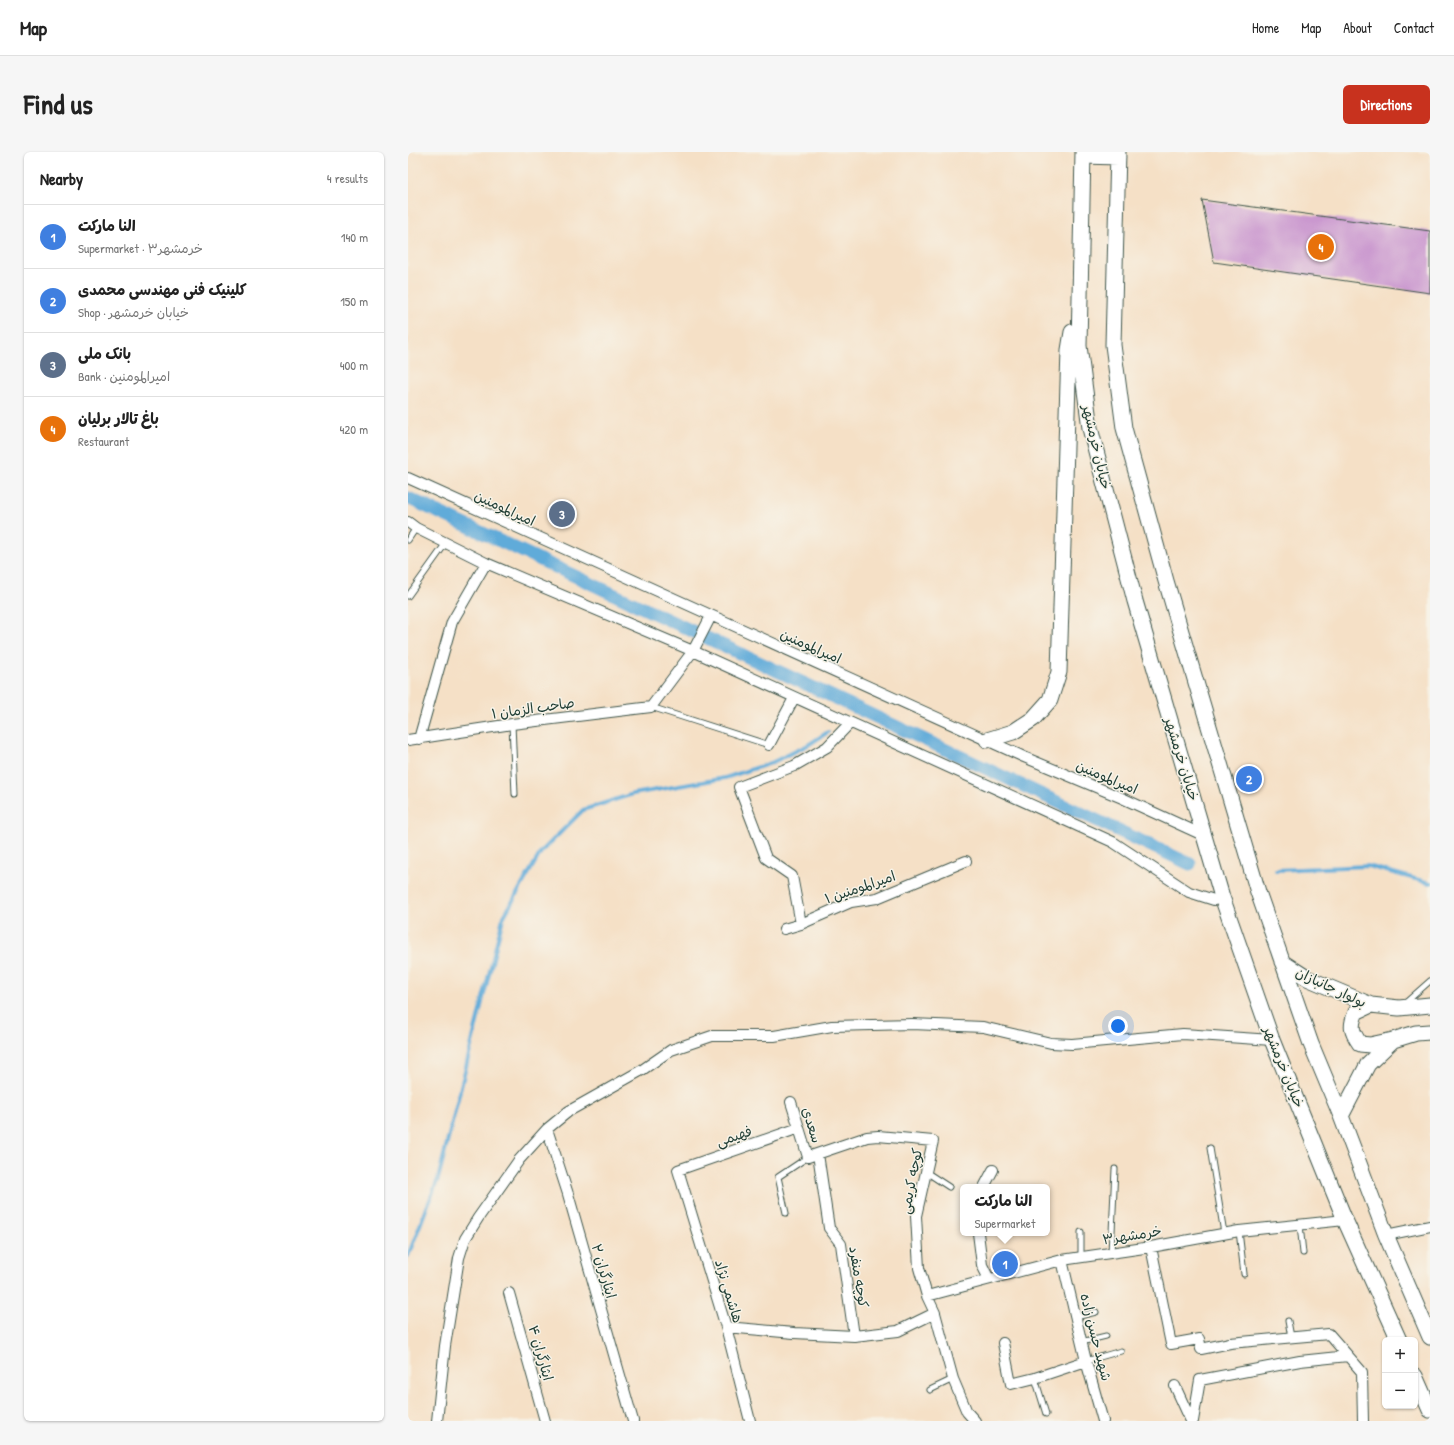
<!DOCTYPE html>
<meta charset="utf-8">
<style>
body{margin:0;font-family:"Patrick Hand","Playpen Sans Arabic",sans-serif;background:#f6f6f6;color:#222}
.controls{position:absolute;right:12px;bottom:12px;display:grid;overflow:hidden;border-radius:6px;box-shadow:0 1px 3px #0004}
.controls button{width:36px;height:36px;display:grid;place-items:center;padding:0;border:0;border-bottom:1px solid #e0e0e0;background:#fff;color:#222;font:20px sans-serif}
.you{position:absolute;left:710px;top:874px;width:14px;height:14px;margin:-10px;border:3px solid #fff;border-radius:50%;background:#1a73e8;box-shadow:0 0 0 6px #1a73e833}
.badge{display:grid;place-items:center;width:26px;height:26px;border-radius:50%;background:#c8321e;color:#fff;font-size:13px;font-weight:700}
.pin{position:absolute;translate:-50% -50%;border:2px solid #fff;box-shadow:0 1px 4px #0006}
.popup{position:absolute;left:552px;top:1032px;width:90px;height:52px;box-sizing:border-box;display:grid;place-content:center;border-radius:6px;background:#fff;filter:drop-shadow(0 1px 3px #0005);font-size:13px;white-space:nowrap;color:#767676}
.popup b{font-size:15px;color:#222}
.popup::after{content:'';position:absolute;left:50%;top:100%;margin-left:-8px;border:8px solid transparent;border-top-color:#fff}
.list{margin:0;padding:0;list-style:none}
h2{display:flex;justify-content:space-between;align-items:center;height:52px;margin:0;padding:0 16px;font-size:17px}
h2 small{font-size:13px;font-weight:400;color:#767676}
.list li{display:grid;grid-template-columns:26px 1fr auto;gap:12px;align-items:center;box-sizing:border-box;height:64px;padding:0 16px;border-top:1px solid #e0e0e0}
.list b{display:block;font-size:15px;white-space:nowrap}
.list p{margin:0;font-size:13px;white-space:nowrap;color:#767676}
.list em{font-size:13px;font-style:normal;color:#767676}
.map{position:relative;flex:none;width:1022px;height:1269px;overflow:hidden;border-radius:6px}
header{display:flex;align-items:center;gap:24px;box-sizing:border-box;height:56px;padding:0 20px;background:#fff;border-bottom:1px solid #e0e0e0}
header strong{font-size:19px}
nav{display:flex;gap:22px;margin-inline-start:auto;font-size:14px}
.intro{display:flex;align-items:center;justify-content:space-between;box-sizing:border-box;height:96px;padding:0 24px}
h1{margin:0;font-size:28px}
.button{padding:10px 18px;border-radius:6px;background:#c8321e;color:#fff;font-size:14px;font-weight:700}
main{display:flex;gap:24px;padding:0 24px}
aside{flex:1;background:#fff;border-radius:6px;box-shadow:0 1px 3px #0004}
.map>svg:first-child{display:block}
</style>
<header>
<strong>Map</strong>
<nav><a>Home</a><a>Map</a><a>About</a><a>Contact</a></nav>
</header>
<div class="intro"><h1>Find us</h1><a class="button">Directions</a></div>
<main>
<aside>
<h2>Nearby<small>4 results</small></h2>
<ul class="list">
<li><span class="badge" style="background:#3f7fe0">1</span><div><b>النا مارکت</b><p>Supermarket · خرمشهر۳</p></div><em>140 m</em></li>
<li><span class="badge" style="background:#3f7fe0">2</span><div><b>کلینیک فنی مهندسی محمدی</b><p>Shop · خیابان خرمشهر</p></div><em>150 m</em></li>
<li><span class="badge" style="background:#5c6f8a">3</span><div><b>بانک ملی</b><p>Bank · امیرالمومنین</p></div><em>400 m</em></li>
<li><span class="badge" style="background:#e8710a">4</span><div><b>باغ تالار برلیان</b><p>Restaurant</p></div><em>420 m</em></li>
</ul>
</aside>
<div class="map">
<svg width="1022" height="1269" viewBox="0 0 1022 1269">
<rect width="100%" height="100%" fill="#f7f3e8"/>
<filter id="ink" filterUnits="userSpaceOnUse"><feTurbulence type="fractalNoise" baseFrequency=".025" numOctaves="2"/><feDisplacementMap in="SourceGraphic" scale="8" xChannelSelector="R" yChannelSelector="G"/><feConvolveMatrix kernelMatrix="1 2 1 2 8 2 1 2 1" color-interpolation-filters="sRGB"/></filter>
<filter id="wash" filterUnits="userSpaceOnUse"><feTurbulence type="fractalNoise" baseFrequency=".012" numOctaves="4" result="noise"/><feDisplacementMap in="SourceGraphic" scale="16" xChannelSelector="R" yChannelSelector="G"/><feGaussianBlur stdDeviation="0.9" result="paint"/><feColorMatrix in="noise" values="0 0 0 0 0 0 0 0 0 0 0 0 0 0 0 0 0 1.4 0 .05"/><feComposite in="paint" operator="in"/></filter>
<g filter="url(#wash)">
<rect width="100%" height="100%" fill="#f5e0c6"/>
<g fill="none" stroke-linecap="round" stroke-linejoin="round">
<path stroke="#61abd9" stroke-width="4" d="M868 718 960 714 1022 731
M0 1104 30 1027 95 766 133 700 175 658 225 642 317 626 363 611 400 593 420 580"/>
<path stroke="#61abd9" stroke-width="13" d="M0 346 782 712"/>
</g>
<g id="blocks">
<path fill="#ca98cf" d="M794 48 1022 79V141L806 110Z"/>
</g>
</g>
<g filter="url(#ink)">
<use href="#blocks" fill-opacity="0" stroke="#3f554a" stroke-width="1"/>
<g fill="none" stroke-linecap="round" stroke-linejoin="round">
<g stroke="#3f554a" stroke-width="7">
<path id="lane" d="M0 388 8 376
M0 444 38 391
M243 555 361 593
M104 572 107 642
M996 852 1022 829
M802 996 816 1081
M518 1020 541 1035
M378 1061 370 1025 400 1005
M892 1073 895 1101
M831 1079 836 1122
M673 1080V1105
M703 1101 707 1017
M668 1165 688 1160
M880 1169 883 1185
M673 1190 698 1184
M678 1209 713 1199
M627 1226 638 1262
M522 1238 545 1227"/>
</g>
<g stroke="#3f554a" stroke-width="12">
<path id="street" d="M0 326 616 605 714 646 797 684
M0 370 8 376 78 411 285 499 705 690 781 740 806 748 814 745
M11 587 44 470 78 411
M0 588 104 572 243 555 285 499 303 464
M361 593 386 546
M393 772 384 724 358 706 331 635 386 614 419 595 442 571
M376 777 393 772 443 750 469 746 558 709
M383 950 400 1005 459 985 470 984 525 989 508 1064 511 1116 519 1144 527 1161 545 1227 559 1260 567 1269
M139 977 160 1042 225 1269
M410 1002 421 1076 433 1092 446 1184
M576 1035 585 1018
M570 1081 574 1113 581 1127
M978 1083 1022 1074
M743 1095 763 1192 791 1187 793 1197 822 1191 921 1182 954 1220 955 1269
M654 1108 678 1209 695 1269
M101 1141 137 1269
M519 1144 654 1108 743 1095 831 1079 937 1068
M318 1175 386 1181 446 1184 490 1179 527 1161
M595 1191 603 1232 627 1226 678 1209
M767 1234 783 1269
M29 1269 37 1194 51 1106 57 1087 70 1066 111 1008 139 977 161 959 234 918 263 898 304 884H366L424 874 504 872 575 875 643 891 664 892 775 882 864 888
M342 1269 318 1175 270 1018 391 976
M785 1269 792 1228 892 1209 940 1204"/>
</g>
<g stroke="#3f554a" stroke-width="17">
<path id="secondary" d="M675 0 671 194 682 276 727 449 814 745 864 888 937 1068 991 1188
M710 0 705 193 716 276 758 429 850 740 903 892 933 964 978 1083 1022 1185
M675 4 710 5
M579 588 605 580 625 567 642 548 651 520 661 198 664 180
M874 810 899 826 963 853 991 856 1022 853
M963 853 948 860C942 874 943 879 952 892L962 893 985 888
M933 964 960 912 985 888 1008 881 1022 880
M1007 1224 1022 1258"/>
</g>
<use href="#lane" stroke="#fff" stroke-width="5"/>
<use href="#street" stroke="#fff" stroke-width="10"/>
<use href="#secondary" stroke="#fff" stroke-width="15"/>
</g>
</g>
<g text-anchor="middle" stroke-width="3" stroke-linejoin="round" paint-order="stroke">
<g font-size="14" fill="#1f3d34" stroke="#f7f3e8">
<text transform="translate(689 295) rotate(77)" y="5">خیابان خرمشهر</text>
<text transform="translate(97 356) rotate(25)" y="5">امیرالمومنین</text>
<text transform="translate(403 494) rotate(24)" y="5">امیرالمومنین</text>
<text transform="translate(125 556) rotate(-8)" y="5">صاحب الزمان ۱</text>
<text transform="translate(774 607) rotate(73)" y="5">خیابان خرمشهر</text>
<text transform="translate(699 625) rotate(23)" y="5">امیرالمومنین</text>
<text transform="translate(452 735) rotate(-19)" y="5">امیرالمومنین ۱</text>
<text transform="translate(923 835) rotate(25)" y="5">بولوار جانبازان</text>
<text transform="translate(876 915) rotate(68)" y="5">خیابان خرمشهر</text>
<text transform="translate(404 973) rotate(73)" y="5">سعدی</text>
<text transform="translate(326 984) rotate(-19)" y="5">فهیمی</text>
<text transform="translate(503 1029) rotate(-79)" y="5">کوچه کریمی</text>
<text transform="translate(724 1083) rotate(-9)" y="5">خرمشهر۳</text>
<text transform="translate(196 1119) rotate(74)" y="5">ایثارگران ۲</text>
<text transform="translate(451 1125) rotate(81)" y="5">کوچه منفرد</text>
<text transform="translate(321 1139) rotate(73)" y="5">هاشمی نژاد</text>
<text transform="translate(688 1185) rotate(76)" y="5">شهید حسن زاده</text>
<text transform="translate(133 1201) rotate(74)" y="5">ایثارگران ۴</text>
</g>
</g>
</svg>
<div class="controls">
<button>+</button>
<button>−</button>
</div>
<div class="you"></div>
<div class="pin badge" style="left:597px;top:1112px;background:#3f7fe0">1</div>
<div class="popup"><b>النا مارکت</b>Supermarket</div>
<div class="pin badge" style="left:841px;top:627px;background:#3f7fe0">2</div>
<div class="pin badge" style="left:154px;top:362px;background:#5c6f8a">3</div>
<div class="pin badge" style="left:913px;top:95px;background:#e8710a">4</div>
</div>
</main>
